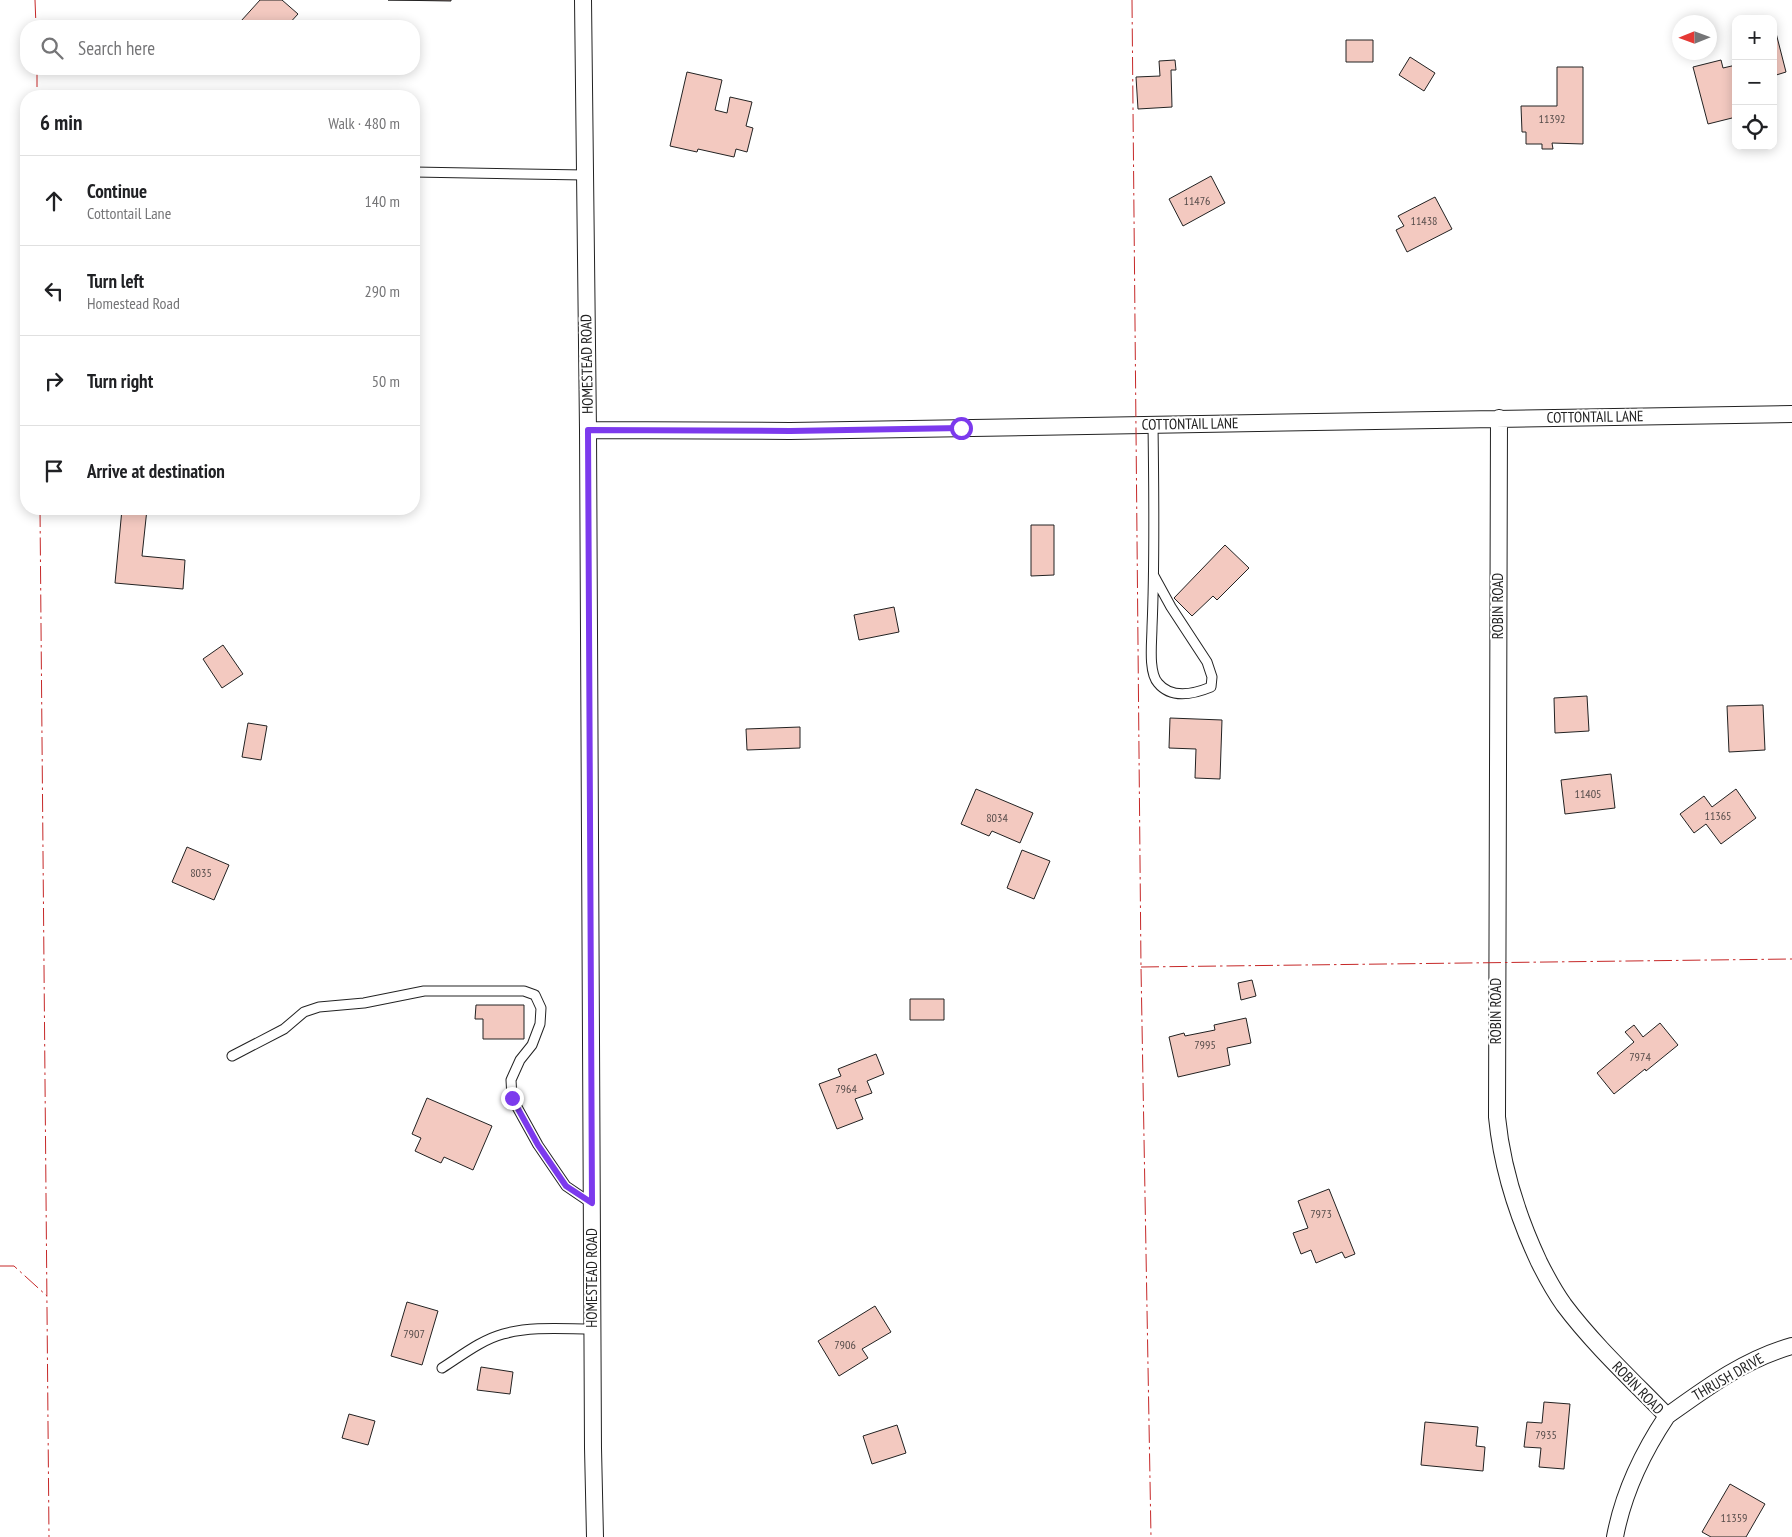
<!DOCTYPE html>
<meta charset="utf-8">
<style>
body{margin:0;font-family:"PT Sans Narrow",sans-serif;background:#f6f6f6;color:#202124}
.controls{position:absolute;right:15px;top:15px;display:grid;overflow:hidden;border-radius:10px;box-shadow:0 2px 12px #0003}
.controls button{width:45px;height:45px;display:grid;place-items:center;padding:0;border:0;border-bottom:1px solid #e0e0e0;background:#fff;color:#202124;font:25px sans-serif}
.compass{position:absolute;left:1672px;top:15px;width:45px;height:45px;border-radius:50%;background:#fff;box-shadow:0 2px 12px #0003;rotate:269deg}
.stop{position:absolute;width:15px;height:15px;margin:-11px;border:4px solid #7c3aed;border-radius:50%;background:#fff}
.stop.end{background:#7c3aed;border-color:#fff;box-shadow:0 1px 5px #0008}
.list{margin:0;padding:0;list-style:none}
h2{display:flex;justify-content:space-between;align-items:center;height:65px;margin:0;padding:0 20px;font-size:21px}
h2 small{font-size:16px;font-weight:400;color:#757577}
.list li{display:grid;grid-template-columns:32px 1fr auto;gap:15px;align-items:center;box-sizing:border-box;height:90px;padding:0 20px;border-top:1px solid #e0e0e0}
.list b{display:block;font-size:19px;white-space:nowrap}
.list p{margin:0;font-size:16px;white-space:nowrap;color:#757577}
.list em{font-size:16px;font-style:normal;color:#757577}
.icon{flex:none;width:28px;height:28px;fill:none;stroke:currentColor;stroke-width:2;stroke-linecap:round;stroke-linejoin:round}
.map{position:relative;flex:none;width:1792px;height:1537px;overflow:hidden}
.search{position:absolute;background:#fff;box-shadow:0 2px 12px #0003;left:20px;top:20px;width:400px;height:55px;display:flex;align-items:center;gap:12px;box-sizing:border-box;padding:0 18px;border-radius:20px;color:#757577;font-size:19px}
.panel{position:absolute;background:#fff;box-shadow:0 2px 12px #0003;left:20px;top:90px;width:400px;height:425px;border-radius:20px}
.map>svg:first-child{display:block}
</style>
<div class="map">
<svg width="1792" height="1537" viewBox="0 0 1792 1537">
<rect width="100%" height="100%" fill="#fff"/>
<path fill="#f3c9c0" stroke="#222" d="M260 0H282L298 14 287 26H247L241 21Z
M388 0H451V1Z
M1773 33H1776L1786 72 1773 76Z
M1346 40H1373V62H1346Z
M1410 57 1435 73 1424 91 1399 75Z
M1175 60 1176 70H1171L1172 107 1138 109 1136 77 1160 76 1159 61Z
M1721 60 1723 68 1736 65V117L1708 124 1693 67Z
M1557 67H1583V144L1552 143 1553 149H1542V144H1526V132H1522L1521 106H1557Z
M687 72 722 80 715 110 727 113 730 97 752 102 746 126 753 128 747 152 736 149 734 157 698 149 697 152 670 146Z
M1211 176 1225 203 1183 226 1169 199Z
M1435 197 1452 229 1407 252 1396 230 1404 226 1398 216Z
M122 509H147L142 556 185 560 183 589 115 583Z
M1031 525H1054V575L1031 576Z
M1225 545 1249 568 1217 600 1213 596 1192 616 1174 598Z
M894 607 899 632 859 640 854 615Z
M223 645 243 674 222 688 203 659Z
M1587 696 1589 731 1555 733 1554 698Z
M1763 705 1765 750 1729 752 1727 706Z
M1170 718 1222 720 1220 779 1195 778 1196 749 1169 748Z
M248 723 267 726 261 760 242 757Z
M800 727V748L747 750 746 729Z
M1611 774 1615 808 1565 814 1561 780Z
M976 789 1033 813 1020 843 992 831 989 836 961 824Z
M1736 789 1756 818 1721 844 1706 824 1694 833 1680 814 1704 796 1712 807Z
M187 847 229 865 214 900 172 882Z
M1022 850 1050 861 1034 899 1007 888Z
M1252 980 1256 996 1241 1000 1238 983Z
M910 999H944V1020H910Z
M476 1005H524V1039H483V1019H475Z
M1246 1018 1251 1043 1227 1048 1230 1065 1178 1077 1169 1037 1184 1033 1185 1036 1215 1030 1214 1025Z
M1660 1023 1678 1045 1646 1071 1645 1069 1614 1094 1597 1073 1634 1042 1625 1032 1634 1025 1643 1037Z
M876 1054 884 1074 867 1081 872 1093 855 1099 863 1119 837 1129 819 1084 841 1076 838 1069Z
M427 1098 492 1126 473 1170 444 1157 441 1163 415 1151 421 1138 412 1134Z
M1329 1189 1355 1254 1345 1258 1342 1252 1316 1263 1311 1250 1301 1254 1293 1233 1308 1228 1298 1201Z
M407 1302 438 1311 422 1365 391 1356Z
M875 1306 891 1332 862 1349 868 1358 839 1376 818 1341Z
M481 1367 513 1372 510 1394 477 1390Z
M1544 1402 1570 1404 1564 1469 1539 1467 1541 1448 1524 1447 1527 1422 1542 1423Z
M349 1414 375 1421 368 1445 342 1438Z
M1425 1422 1478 1427 1476 1446 1485 1447 1483 1471 1421 1465Z
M897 1425 906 1453 872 1464 863 1436Z
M1730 1484 1765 1504 1746 1537H1711L1702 1532Z"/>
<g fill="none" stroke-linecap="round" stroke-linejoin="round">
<g stroke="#222" stroke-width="11">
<path id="service" d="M414 172 585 175
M1153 425C1154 492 1155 560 1152 627 1152 641 1148 672 1158 683 1171 699 1194 694 1211 687L1212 677 1207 662 1171 607 1154 576
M232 1056 284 1029 304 1012 319 1007 364 1003 424 991H524L535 995 541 1008 540 1024 532 1045 520 1060 511 1080 512 1098 538 1145 566 1186 591 1203
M442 1368C461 1356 481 1340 503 1334 532 1326 563 1329 592 1329"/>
</g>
<g stroke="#222" stroke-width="18">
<path id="minor" d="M583 0 588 430 593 1448 595 1537
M1499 418 1497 1117C1502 1168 1517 1215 1539 1262 1546 1276 1554 1291 1564 1305 1594 1345 1632 1380 1667 1416 1643 1452 1623 1494 1615 1537
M588 430 790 431 1792 414
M1667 1416C1706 1388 1745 1359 1792 1346"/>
</g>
<use href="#service" stroke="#fff" stroke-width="9"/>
<use href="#minor" stroke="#fff" stroke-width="16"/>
<path stroke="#c62828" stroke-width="1" stroke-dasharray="18 4 2.5 4" stroke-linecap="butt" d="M35 0 36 26
M1132 0 1141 967 1151 1537
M37 69V96
M40 509 49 1537
M1141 967 1792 959
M0 1266H14L47 1296"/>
</g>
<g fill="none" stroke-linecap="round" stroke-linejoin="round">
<path stroke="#7c3aed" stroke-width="6" d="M512 1098 538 1145 566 1186 592 1203 588 430 790 431 961 428"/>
</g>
<g text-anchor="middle" stroke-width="4" stroke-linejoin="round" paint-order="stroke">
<g font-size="12" fill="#564c4a">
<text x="1552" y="123">11392</text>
<text x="1197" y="205">11476</text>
<text x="1424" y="225">11438</text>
<text x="1588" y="798">11405</text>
<text x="1718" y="820">11365</text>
<text x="997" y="822">8034</text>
<text x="201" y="877">8035</text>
<text x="1205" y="1049">7995</text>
<text x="1640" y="1061">7974</text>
<text x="846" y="1093">7964</text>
<text x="1321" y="1218">7973</text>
<text x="414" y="1338">7907</text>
<text x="845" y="1349">7906</text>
<text x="1546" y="1439">7935</text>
<text x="1734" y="1522">11359</text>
</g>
<g font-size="15" fill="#222" stroke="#fff">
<text transform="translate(587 364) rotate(-91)" y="5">HOMESTEAD ROAD</text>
<text transform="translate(1595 417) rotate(-1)" y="5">COTTONTAIL LANE</text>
<text transform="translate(1190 424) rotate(-1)" y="5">COTTONTAIL LANE</text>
<text transform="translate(1498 606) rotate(-90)" y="5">ROBIN ROAD</text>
<text transform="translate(1496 1011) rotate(-90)" y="5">ROBIN ROAD</text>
<text transform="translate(592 1278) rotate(-90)" y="5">HOMESTEAD ROAD</text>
<text transform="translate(1728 1377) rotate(-30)" y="5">THRUSH DRIVE</text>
<text transform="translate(1638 1388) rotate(46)" y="5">ROBIN ROAD</text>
</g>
</g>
</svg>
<div class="controls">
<button>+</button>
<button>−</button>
<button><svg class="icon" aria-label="locate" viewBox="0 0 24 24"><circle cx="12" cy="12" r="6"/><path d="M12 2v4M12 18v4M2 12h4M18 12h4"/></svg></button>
</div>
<svg class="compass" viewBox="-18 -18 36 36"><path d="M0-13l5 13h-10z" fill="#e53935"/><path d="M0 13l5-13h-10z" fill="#757577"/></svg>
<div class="stop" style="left:961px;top:428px"></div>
<div class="stop end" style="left:512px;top:1098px"></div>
<div class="search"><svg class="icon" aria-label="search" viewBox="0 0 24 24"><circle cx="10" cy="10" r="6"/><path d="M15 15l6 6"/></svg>Search here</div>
<section class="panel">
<h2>6 min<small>Walk · 480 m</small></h2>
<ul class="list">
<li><svg class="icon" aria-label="ahead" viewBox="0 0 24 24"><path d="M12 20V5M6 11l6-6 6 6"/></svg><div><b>Continue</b><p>Cottontail Lane</p></div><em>140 m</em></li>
<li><svg class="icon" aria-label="left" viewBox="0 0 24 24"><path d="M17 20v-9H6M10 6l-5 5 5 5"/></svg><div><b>Turn left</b><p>Homestead Road</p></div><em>290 m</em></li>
<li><svg class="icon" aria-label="right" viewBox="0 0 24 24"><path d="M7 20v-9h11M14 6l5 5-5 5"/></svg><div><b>Turn right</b></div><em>50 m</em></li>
<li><svg class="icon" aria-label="arrive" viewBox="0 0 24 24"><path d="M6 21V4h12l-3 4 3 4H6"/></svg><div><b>Arrive at destination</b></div></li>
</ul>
</section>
</div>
